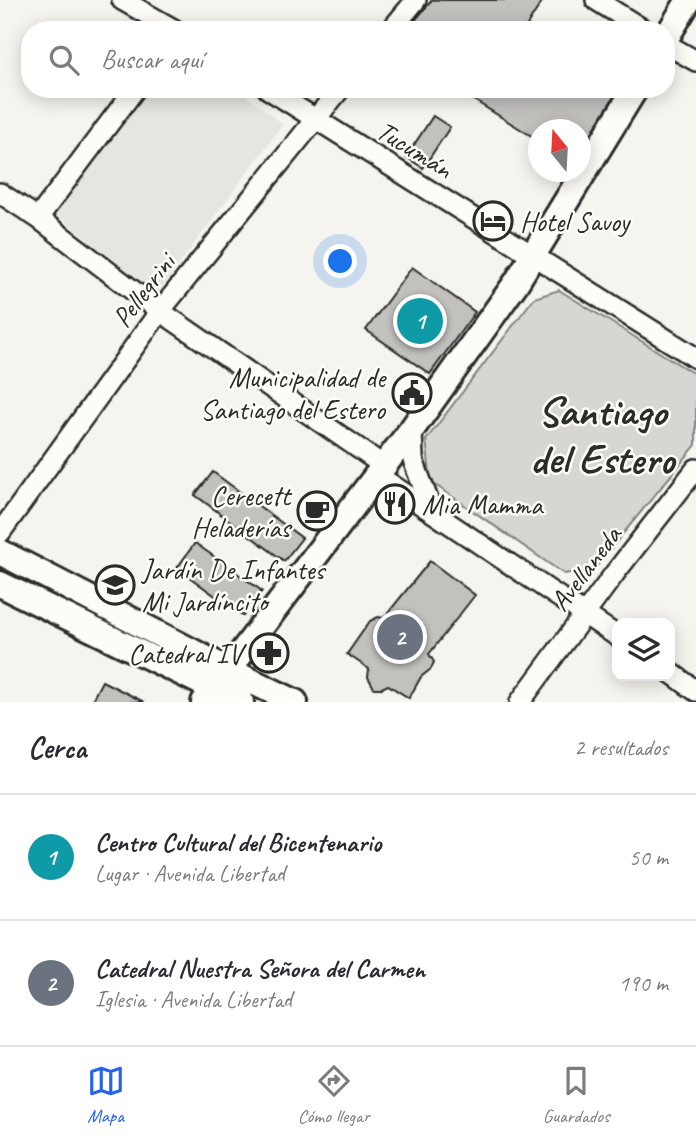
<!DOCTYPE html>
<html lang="es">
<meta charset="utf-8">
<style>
body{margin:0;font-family:Caveat,sans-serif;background:#f2f2f3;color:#2b2b33}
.controls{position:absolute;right:21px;bottom:21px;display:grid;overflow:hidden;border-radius:14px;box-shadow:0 4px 18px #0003}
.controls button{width:63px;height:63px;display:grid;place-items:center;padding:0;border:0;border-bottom:2px solid #e1e1e2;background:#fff;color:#2b2b33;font:35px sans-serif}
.compass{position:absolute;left:528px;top:119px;width:63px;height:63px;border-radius:50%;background:#fff;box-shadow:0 4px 18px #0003;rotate:342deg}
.you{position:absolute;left:341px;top:262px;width:24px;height:24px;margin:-18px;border:5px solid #fff;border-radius:50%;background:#1a73e8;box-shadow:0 0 0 10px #1a73e833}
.badge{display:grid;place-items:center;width:46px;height:46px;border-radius:50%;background:#2563eb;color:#fff;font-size:23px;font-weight:700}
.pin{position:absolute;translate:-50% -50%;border:4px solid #fff;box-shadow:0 2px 7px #0006}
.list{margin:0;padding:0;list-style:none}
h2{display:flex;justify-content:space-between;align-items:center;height:91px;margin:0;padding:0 28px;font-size:30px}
h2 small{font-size:23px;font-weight:400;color:#7c7c81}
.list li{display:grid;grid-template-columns:46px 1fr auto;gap:21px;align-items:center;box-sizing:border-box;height:126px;padding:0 28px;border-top:2px solid #e1e1e2}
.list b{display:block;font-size:26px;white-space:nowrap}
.list p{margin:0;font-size:23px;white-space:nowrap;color:#7c7c81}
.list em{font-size:23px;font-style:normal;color:#7c7c81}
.icon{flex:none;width:38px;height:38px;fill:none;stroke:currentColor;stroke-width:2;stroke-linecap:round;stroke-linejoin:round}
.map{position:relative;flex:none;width:696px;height:702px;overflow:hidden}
.search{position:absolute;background:#fff;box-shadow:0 4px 18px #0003;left:21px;right:21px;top:21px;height:77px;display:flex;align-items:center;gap:18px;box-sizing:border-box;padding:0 24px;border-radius:28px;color:#7c7c81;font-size:26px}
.sheet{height:343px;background:#fff}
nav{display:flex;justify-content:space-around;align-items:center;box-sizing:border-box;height:98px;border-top:2px solid #e1e1e2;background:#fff;font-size:19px;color:#7c7c81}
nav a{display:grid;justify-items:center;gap:4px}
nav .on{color:#2563eb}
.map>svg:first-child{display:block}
</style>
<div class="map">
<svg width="696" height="702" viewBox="0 0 696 702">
<rect width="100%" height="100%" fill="#f5f4ef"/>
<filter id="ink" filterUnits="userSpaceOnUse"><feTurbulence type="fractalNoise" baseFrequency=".0143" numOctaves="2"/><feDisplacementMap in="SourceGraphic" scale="14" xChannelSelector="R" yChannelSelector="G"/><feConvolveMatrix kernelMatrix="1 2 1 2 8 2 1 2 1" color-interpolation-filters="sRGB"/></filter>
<g filter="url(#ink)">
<path fill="#e6e5e0" d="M145 89H238L283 124 157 294 53 212Z"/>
<path fill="#d7d6d2" stroke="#81807e" stroke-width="2" d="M559 290 696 375V445L594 569 564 574 431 482 426 440 534 298Z"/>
<path fill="#c2c1be" stroke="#2b2b2b" stroke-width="2" d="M432 0H543L524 30H407Z
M456 89H621L580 157V130H538V140Z
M433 116 450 127 423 168 406 157Z
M412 267 475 312 430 374 366 330Z
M213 472 302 538 284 561 195 495Z
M195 543 262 591 243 616 177 568Z
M430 561 475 595 429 654 434 662 431 669 421 677 409 698 388 685 382 688H374L368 677 369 669 347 654 370 621 378 617 384 618Z
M102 681 144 702H91Z"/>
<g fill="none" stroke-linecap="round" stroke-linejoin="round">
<g stroke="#2b2b2b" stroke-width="24">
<path id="minor" d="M122 0 175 30
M596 0 644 30
M391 30 416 0
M666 44 696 61
M268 89 696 358
M0 193 38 218 160 311 384 466
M38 218 135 89
M412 429 413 460 432 510
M377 475 617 636
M0 533 160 311 340 89
M670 672 696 691
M520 702 615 573 696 469"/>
</g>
<g stroke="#2b2b2b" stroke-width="30">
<path id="major" d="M666 38 689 0
M0 552 228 670 295 702
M0 584 241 702
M204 702 412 429 516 283 635 89"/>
</g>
<use href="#minor" stroke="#fdfcf7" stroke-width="19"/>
<use href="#major" stroke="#fdfcf7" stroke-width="24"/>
</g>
</g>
<defs>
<g id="hotel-ring" transform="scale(2.0125)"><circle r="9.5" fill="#fdfcf7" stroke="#2b2b2b" stroke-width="1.5"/><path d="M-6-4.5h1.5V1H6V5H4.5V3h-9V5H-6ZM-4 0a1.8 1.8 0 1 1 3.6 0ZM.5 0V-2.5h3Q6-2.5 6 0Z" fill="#2b2b2b"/></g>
<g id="civic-ring" transform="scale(2.0125)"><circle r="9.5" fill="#fdfcf7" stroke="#2b2b2b" stroke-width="1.5"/><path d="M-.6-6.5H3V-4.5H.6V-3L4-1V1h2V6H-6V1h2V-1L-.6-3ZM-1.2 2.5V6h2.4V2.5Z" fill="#2b2b2b"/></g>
<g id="restaurant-ring" transform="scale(2.0125)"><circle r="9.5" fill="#fdfcf7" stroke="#2b2b2b" stroke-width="1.5"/><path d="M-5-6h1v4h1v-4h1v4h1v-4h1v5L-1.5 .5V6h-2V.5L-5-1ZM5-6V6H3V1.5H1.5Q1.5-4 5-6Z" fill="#2b2b2b"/></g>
<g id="cafe-ring" transform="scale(2.0125)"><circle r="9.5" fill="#fdfcf7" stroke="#2b2b2b" stroke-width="1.5"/><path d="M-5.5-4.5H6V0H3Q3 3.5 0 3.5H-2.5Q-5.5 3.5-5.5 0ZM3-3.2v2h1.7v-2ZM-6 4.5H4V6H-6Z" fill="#2b2b2b"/></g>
<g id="school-ring" transform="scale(2.0125)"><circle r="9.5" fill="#fdfcf7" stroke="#2b2b2b" stroke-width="1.5"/><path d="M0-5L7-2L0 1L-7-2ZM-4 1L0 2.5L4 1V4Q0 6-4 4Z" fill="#2b2b2b"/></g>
<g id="pharmacy-ring" transform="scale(2.0125)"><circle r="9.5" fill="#fdfcf7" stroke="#2b2b2b" stroke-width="1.5"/><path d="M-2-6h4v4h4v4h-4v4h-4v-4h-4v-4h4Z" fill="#2b2b2b"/></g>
</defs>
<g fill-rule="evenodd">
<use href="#hotel-ring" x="493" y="221"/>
<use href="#civic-ring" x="412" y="393"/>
<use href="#restaurant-ring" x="395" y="504"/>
<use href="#cafe-ring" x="317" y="511"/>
<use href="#school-ring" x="115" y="585"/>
<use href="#pharmacy-ring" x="269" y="653"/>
</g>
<g text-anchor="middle" stroke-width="5" stroke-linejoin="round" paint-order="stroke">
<g font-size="28" fill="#2b2b2b" stroke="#fdfcf7">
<text transform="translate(415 149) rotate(32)" y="10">Tucumán</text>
<text transform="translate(143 290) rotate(-53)" y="10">Pellegrini</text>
<text transform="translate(585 568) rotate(-53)" y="10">Avellaneda</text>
</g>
<g font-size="28" fill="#2b2b2b" stroke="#fdfcf7" text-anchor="start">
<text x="520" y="231">Hotel Savoy</text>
<text x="385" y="387" text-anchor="end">Municipalidad de<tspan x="385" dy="32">Santiago del Estero</tspan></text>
<text x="290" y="505" text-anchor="end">Cerecett<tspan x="290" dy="32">Heladerías</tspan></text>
<text x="422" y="514">Mia Mamma</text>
<text x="142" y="579">Jardín De Infantes<tspan x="142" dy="32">Mi Jardíncito</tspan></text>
<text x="242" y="663" text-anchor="end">Catedral IV</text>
</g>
<g font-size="42" font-weight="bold" fill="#2b2b2b" stroke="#fdfcf7">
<text x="602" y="425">Santiago<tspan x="602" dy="48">del Estero</tspan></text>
</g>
</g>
</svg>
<div class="controls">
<button><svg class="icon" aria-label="layers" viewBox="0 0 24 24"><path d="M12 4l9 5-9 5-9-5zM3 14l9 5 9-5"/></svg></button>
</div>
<svg class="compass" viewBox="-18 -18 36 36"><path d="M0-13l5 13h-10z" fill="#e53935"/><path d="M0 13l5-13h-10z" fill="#7c7c81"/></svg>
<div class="you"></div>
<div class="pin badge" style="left:420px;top:321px;background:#0f9aa8">1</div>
<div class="pin badge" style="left:400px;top:637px;background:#6b7280">2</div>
<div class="search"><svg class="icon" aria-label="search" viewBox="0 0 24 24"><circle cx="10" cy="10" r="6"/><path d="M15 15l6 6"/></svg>Buscar aquí</div>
</div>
<section class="sheet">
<h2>Cerca<small>2 resultados</small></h2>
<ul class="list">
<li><span class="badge" style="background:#0f9aa8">1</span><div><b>Centro Cultural del Bicentenario</b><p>Lugar · Avenida Libertad</p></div><em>50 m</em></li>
<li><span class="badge" style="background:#6b7280">2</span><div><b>Catedral Nuestra Señora del Carmen</b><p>Iglesia · Avenida Libertad</p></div><em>190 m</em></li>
</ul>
</section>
<nav>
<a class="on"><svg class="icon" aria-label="map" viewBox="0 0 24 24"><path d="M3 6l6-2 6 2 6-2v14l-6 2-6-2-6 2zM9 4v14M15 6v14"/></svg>Mapa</a>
<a><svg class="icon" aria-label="directions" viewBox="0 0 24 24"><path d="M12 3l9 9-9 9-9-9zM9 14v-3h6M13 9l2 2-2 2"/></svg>Cómo llegar</a>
<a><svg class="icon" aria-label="saved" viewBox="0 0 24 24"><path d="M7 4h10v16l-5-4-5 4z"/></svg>Guardados</a>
</nav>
